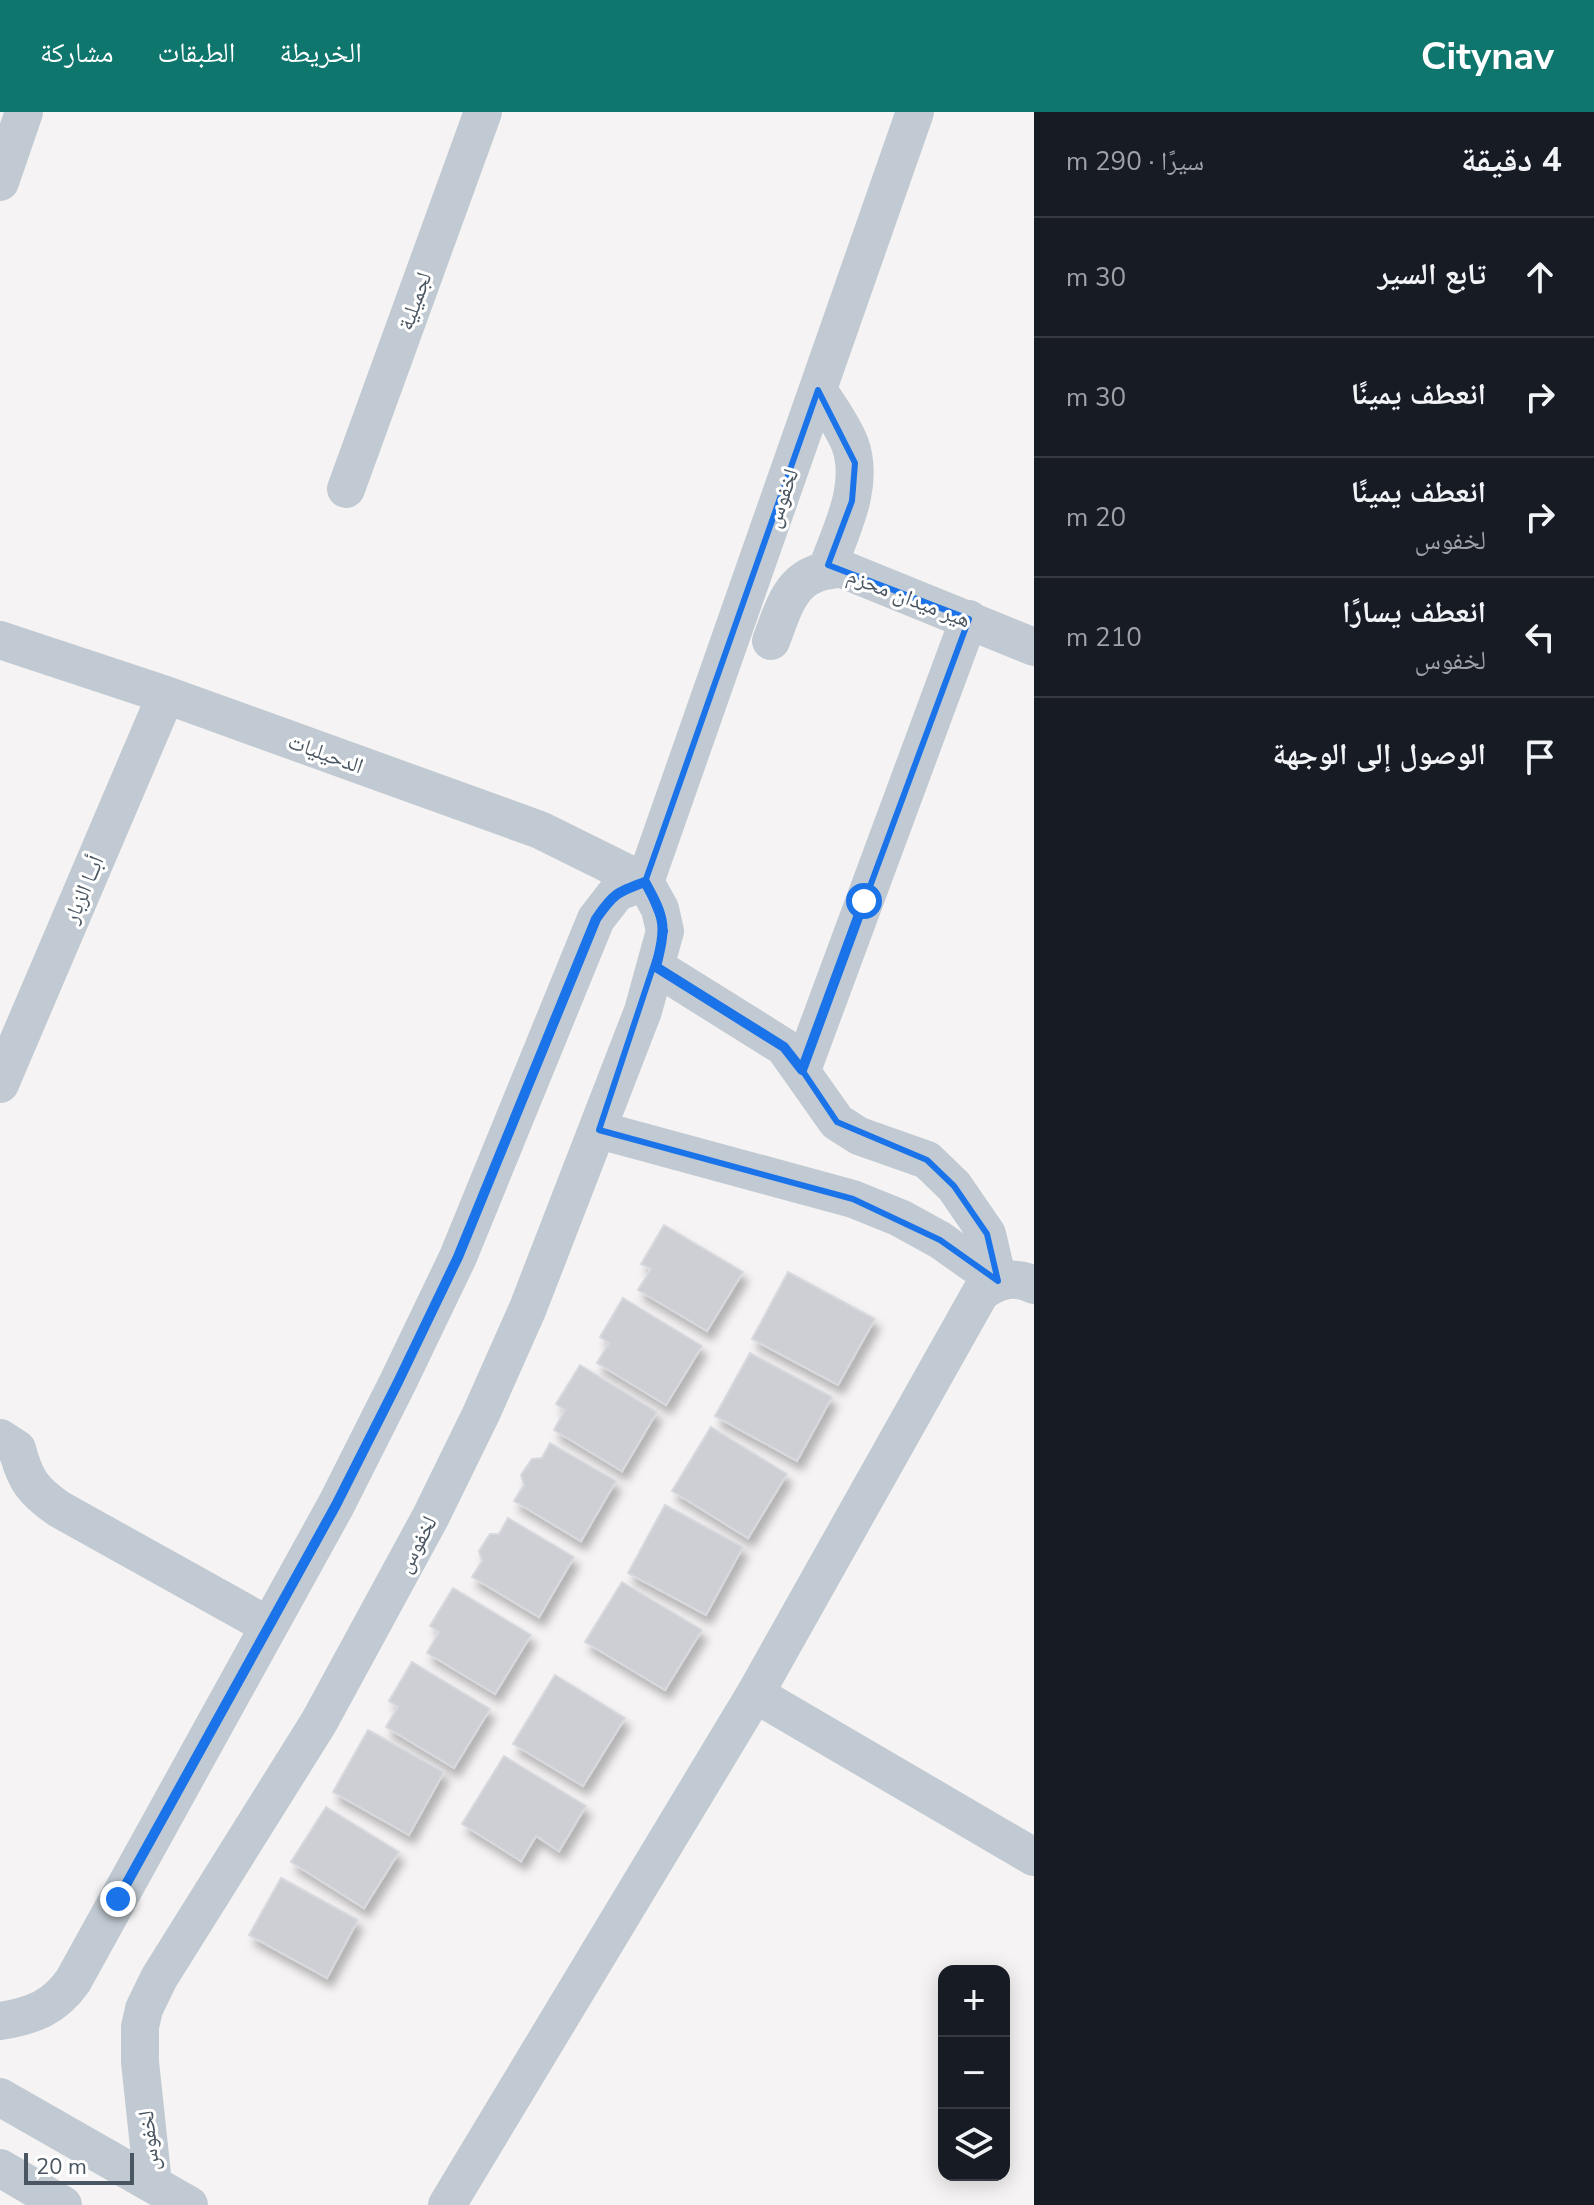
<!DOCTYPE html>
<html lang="ar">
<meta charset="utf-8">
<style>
body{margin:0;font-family:"Nunito Sans","Noto Naskh Arabic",sans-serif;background:#20242c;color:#f1f3f6;direction:rtl}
.controls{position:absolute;right:24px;bottom:24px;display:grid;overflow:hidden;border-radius:16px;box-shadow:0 4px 20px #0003}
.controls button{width:72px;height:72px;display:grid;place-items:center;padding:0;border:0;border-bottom:2px solid #363941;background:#171b24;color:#f1f3f6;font:40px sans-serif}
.scale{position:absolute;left:24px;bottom:20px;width:110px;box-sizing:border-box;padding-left:8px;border:4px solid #4a5661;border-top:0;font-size:22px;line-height:28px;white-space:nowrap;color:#4a5661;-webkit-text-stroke:6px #fff;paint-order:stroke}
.stop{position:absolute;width:24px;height:24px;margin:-18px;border:6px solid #1a73e8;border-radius:50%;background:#fff}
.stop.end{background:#1a73e8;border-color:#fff;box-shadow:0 2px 8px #0008}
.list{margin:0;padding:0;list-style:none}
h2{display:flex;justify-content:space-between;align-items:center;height:104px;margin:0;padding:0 32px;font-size:34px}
h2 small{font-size:26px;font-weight:400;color:#9ea1a6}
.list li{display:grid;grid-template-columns:52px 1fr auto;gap:24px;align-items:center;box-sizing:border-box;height:120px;padding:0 32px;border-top:2px solid #363941}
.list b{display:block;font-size:30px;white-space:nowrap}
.list p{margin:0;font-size:26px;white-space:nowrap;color:#9ea1a6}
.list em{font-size:26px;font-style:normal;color:#9ea1a6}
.icon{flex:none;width:44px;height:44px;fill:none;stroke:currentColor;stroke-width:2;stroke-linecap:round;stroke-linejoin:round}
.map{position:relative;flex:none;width:1034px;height:2093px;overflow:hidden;direction:ltr}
header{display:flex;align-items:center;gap:48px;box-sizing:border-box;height:112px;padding:0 40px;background:#0f766e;color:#fff}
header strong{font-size:38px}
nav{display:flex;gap:44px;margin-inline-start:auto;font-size:28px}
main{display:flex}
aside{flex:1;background:#171b24}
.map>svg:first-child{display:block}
</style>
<header>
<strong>Citynav</strong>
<nav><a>الخريطة</a><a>الطبقات</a><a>مشاركة</a></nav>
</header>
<main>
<aside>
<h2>4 دقيقة<small>سيرًا · 290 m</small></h2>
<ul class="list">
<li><svg class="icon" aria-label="ahead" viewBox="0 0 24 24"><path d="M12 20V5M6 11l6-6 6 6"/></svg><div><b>تابع السير</b></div><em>30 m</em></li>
<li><svg class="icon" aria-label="right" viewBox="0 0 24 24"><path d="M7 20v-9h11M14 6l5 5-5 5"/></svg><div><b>انعطف يمينًا</b></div><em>30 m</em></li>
<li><svg class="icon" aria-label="right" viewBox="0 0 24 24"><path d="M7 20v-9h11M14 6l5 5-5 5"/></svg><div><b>انعطف يمينًا</b><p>لخفوس</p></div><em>20 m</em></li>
<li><svg class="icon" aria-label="left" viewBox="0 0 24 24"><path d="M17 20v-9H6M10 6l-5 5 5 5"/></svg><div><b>انعطف يسارًا</b><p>لخفوس</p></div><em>210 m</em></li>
<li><svg class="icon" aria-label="arrive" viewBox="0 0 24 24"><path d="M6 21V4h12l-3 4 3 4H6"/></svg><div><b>الوصول إلى الوجهة</b></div></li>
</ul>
</aside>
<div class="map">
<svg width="1034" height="2093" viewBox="0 0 1034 2093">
<defs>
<filter id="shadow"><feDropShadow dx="5" dy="9" stdDeviation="4" flood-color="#0004"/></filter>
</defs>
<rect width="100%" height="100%" fill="#f5f3f3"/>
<path fill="#cdcfd5" stroke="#d7d9de" stroke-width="2" filter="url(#shadow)" d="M664 1113 743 1160 707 1219 638 1178 651 1157 641 1152Z
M788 1160 875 1207 838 1273 752 1227Z
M623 1186 702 1234 666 1293 597 1251 609 1231 600 1225Z
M750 1241 832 1285 797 1349 715 1304Z
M580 1253 657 1300 622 1359 554 1318 565 1298 556 1292Z
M711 1315 787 1362 748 1426 672 1379Z
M550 1331 616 1369 581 1429 514 1389 524 1373 521 1363 532 1347 542 1346Z
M665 1393 743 1435 706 1503 628 1461Z
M508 1406 574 1445 539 1505 472 1465 482 1449 479 1439 490 1422H499Z
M622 1470 702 1518 665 1578 585 1530Z
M453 1476 531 1523 495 1582 427 1541 439 1520 430 1514Z
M412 1550 490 1597 454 1656 386 1615 398 1595 389 1589Z
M555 1563 625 1606 583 1674 513 1632Z
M368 1618 444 1660 409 1723 333 1680Z
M504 1644 586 1694 559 1739 536 1724 521 1749 462 1712Z
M326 1695 399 1740 364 1796 291 1750Z
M281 1766 358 1808 327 1866 249 1823Z"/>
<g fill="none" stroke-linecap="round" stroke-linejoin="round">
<path stroke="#c1cad2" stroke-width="38" d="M0 70 24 0
M818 278C829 295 842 312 850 332 865 374 841 418 827 457
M346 377 483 0
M0 528 166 583 540 718 645 770
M771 529C786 490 792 458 842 457L1034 535
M656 855 784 935 837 1010 859 1024 927 1048 954 1074 987 1122 998 1169
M802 958 969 507
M0 972 166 583
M599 1018 853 1087 900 1106 940 1128 998 1169
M0 1326 17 1337C25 1368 33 1379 59 1397L269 1514
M755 1582 1034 1745
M0 1909C32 1904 54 1896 73 1869L336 1393 398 1270 458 1145 596 807 617 780 645 770
M0 1985 189 2093
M0 2056 63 2093
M153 2072 140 1950V1915L144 1897 159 1866 319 1610 430 1406 481 1302 528 1196 643 899 665 819 660 797 645 770 915 0
M447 2093 755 1582 981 1180C999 1168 1014 1163 1034 1173"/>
</g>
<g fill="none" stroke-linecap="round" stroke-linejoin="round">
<path stroke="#1a73e8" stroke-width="10" d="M118 1787 336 1393 398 1270 458 1145 596 807C613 782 617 780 645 770 666 808 666 814 656 855L784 935 802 958 864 789"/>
</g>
<path fill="none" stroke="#1a73e8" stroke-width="6" stroke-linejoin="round" d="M818 278 855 351 852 389 828 453 969 507 802 958 837 1010 927 1048 954 1074 987 1122 998 1169 940 1128 853 1087 599 1018 665 819 645 770Z"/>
<g text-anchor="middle" stroke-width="6" stroke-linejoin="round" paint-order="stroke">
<g font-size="22" fill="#4a5661" stroke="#fff">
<text transform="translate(414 189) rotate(-70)" y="8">لجميلية</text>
<text transform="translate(781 386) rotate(-71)" y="8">لخفوس</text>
<text transform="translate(909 485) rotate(21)" y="8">هير ميدان محزم</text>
<text transform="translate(326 641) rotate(20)" y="8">الدحيليات</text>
<text transform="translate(83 777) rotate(-67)" y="8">أبــا الزبار</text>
<text transform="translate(416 1432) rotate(-62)" y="8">لخفوس</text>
<text transform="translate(148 2029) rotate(-96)" y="8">لخفوس</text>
</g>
</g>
</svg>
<div class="controls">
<button>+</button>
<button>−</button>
<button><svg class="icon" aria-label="layers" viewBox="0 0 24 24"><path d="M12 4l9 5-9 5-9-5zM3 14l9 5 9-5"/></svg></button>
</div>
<div class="scale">20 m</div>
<div class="stop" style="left:864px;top:789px"></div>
<div class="stop end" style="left:118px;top:1787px"></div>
</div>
</main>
